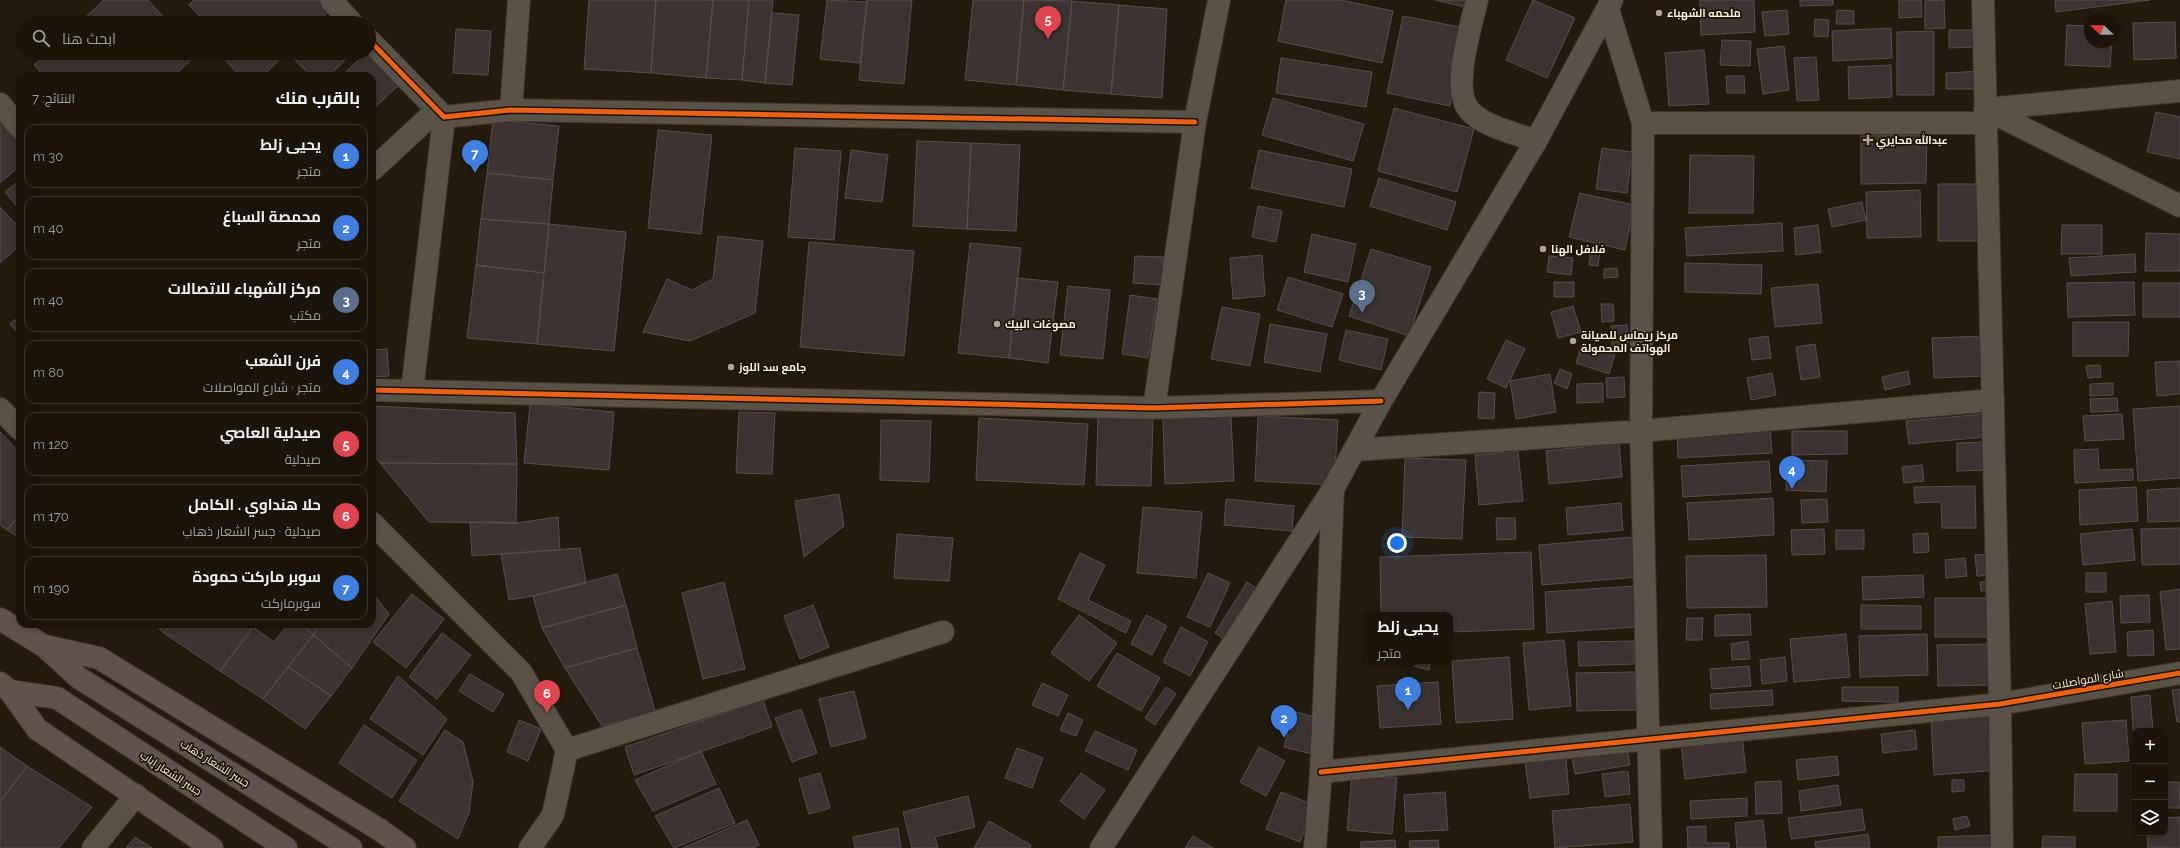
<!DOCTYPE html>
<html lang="ar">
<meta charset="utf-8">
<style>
body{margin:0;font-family:Raleway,Cairo,sans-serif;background:#272118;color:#f1f3f6;direction:rtl}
.controls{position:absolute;right:12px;bottom:12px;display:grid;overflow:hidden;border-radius:8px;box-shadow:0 2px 6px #0003}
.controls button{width:36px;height:36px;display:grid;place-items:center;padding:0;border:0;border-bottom:1px solid #38332b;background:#1a140a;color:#f1f3f6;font:20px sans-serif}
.compass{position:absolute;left:2084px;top:12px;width:36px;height:36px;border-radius:50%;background:#1a140a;box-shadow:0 2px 6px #0003;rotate:292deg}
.you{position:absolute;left:1397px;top:543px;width:14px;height:14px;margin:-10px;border:3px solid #fff;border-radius:50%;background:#1a73e8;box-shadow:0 0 0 6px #1a73e833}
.badge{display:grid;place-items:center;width:26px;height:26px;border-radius:50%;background:#7c3aed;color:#fff;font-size:13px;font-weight:700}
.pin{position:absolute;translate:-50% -33px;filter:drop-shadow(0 1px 2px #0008)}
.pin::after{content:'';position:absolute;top:21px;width:14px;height:12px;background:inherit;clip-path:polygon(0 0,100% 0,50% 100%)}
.popup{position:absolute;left:1363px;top:612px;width:90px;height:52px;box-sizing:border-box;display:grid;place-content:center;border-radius:8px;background:#1a140a;filter:drop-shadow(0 1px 3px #0005);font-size:13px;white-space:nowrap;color:#9f9e9c}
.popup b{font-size:15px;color:#f1f3f6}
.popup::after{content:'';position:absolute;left:50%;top:100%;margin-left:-8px;border:8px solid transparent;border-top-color:#1a140a}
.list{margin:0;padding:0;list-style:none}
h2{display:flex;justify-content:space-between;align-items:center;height:52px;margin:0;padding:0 16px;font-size:17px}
h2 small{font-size:13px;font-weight:400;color:#9f9e9c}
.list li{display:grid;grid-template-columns:26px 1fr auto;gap:12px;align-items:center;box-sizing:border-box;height:64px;margin:0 8px 8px;padding:0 8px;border:1px solid #38332b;border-radius:12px}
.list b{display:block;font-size:15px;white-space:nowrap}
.list p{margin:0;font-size:13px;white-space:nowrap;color:#9f9e9c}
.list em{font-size:13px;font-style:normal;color:#9f9e9c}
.icon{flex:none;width:22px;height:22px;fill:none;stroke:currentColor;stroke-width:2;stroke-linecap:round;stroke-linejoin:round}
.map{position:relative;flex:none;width:2180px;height:848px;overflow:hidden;direction:ltr}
.search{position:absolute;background:#1a140a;box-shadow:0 2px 6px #0003;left:16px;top:16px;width:360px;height:44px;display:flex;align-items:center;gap:10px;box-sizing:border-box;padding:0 14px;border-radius:22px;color:#9f9e9c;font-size:15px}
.panel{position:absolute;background:#1a140a;box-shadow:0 2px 6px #0003;left:16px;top:72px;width:360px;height:556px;border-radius:12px;direction:rtl}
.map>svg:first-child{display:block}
</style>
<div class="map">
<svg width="2180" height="848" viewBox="0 0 2180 848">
<rect width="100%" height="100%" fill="#231b0e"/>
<path fill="#3c3432" stroke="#564e4c" d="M104 0H148L169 23H79Z
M194 0H330L335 5 317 23H206L189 5Z
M589 0H656L651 73 584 69Z
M656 0H713L706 78 651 73Z
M713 0H749L742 80 706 78Z
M749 0H773L765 83 742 80Z
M827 0 867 2 860 63 820 59Z
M867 0H912L904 84 859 80Z
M973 0H1024L1016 85 965 80Z
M1024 0 1072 1 1063 90 1016 85Z
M1286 0H1341L1393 11 1382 63 1278 41Z
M1435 0H1466L1465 7Z
M1533 0 1575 18 1547 78 1506 60Z
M1700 0H1754L1755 32 1701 35Z
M1800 0H1833V5L1800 6Z
M1899 0H1921L1922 17 1899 18Z
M1944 0 1945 28 1925 29V1Z
M2055 0H2150L2056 12Z
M1072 1 1119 5 1111 94 1063 90Z
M1119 5 1167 9 1162 98 1111 94Z
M1787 10 1789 34 1765 36 1762 12Z
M1837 10 1854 11V24H1836Z
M772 13 799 15 792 85 765 83Z
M1403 16 1465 28 1450 106 1387 93Z
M1815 19 1829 20 1828 37 1814 36Z
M2175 22 2176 58 2134 60 2133 23Z
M2067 25 2090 26V42H2112L2110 67 2065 65Z
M1891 28 1892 58 1833 61 1832 31Z
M456 29 491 31 488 75 453 73Z
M1949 30H1980L1979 47 1949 48Z
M1934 31V95H1897V32Z
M1722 40 1751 41 1750 66 1720 65Z
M1784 46 1789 90 1763 94 1757 49Z
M1704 50 1709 104 1669 106 1665 53Z
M46 53H196L197 54 174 76H44L34 65Z
M233 53H286L263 76H240L225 60Z
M297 53H352L329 76H311L293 58Z
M366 53H369L399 85 372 110V76H341Z
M1816 57 1819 100 1797 101 1794 58Z
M1281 58 1372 72 1366 107 1276 93Z
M1891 65 1892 97 1849 99 1848 67Z
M1982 71 1981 89H1946V73Z
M1726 76H1744L1745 93H1727Z
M1273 98 1364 124 1353 161 1262 135Z
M1394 108 1474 129 1457 192 1378 171Z
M2156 112 2180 117V159L2147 152Z
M0 117 20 128V166L0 183Z
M493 120 559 126 553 180 487 173Z
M658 130 712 135 701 234 648 228Z
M1927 135 1926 183 1861 184V136Z
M917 141 971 143 967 229 913 226Z
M971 143 1020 145 1016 231 967 229Z
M795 148 841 151 834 240 788 237Z
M1602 148 1632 152 1627 193 1596 189Z
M851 150 888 155 882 202 845 198Z
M1259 150 1352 169 1344 207 1251 188Z
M1690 155 1754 156 1753 213H1689Z
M487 173 553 180 549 224 481 219Z
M1379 178 1456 202 1447 230 1370 206Z
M20 180V210L5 192Z
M1938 184H1978V241H1938Z
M1920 190 1921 237 1867 238 1866 192Z
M1580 193 1634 205 1625 250 1569 237Z
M1862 202 1866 220 1832 227 1828 209Z
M1258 206 1282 211 1276 242 1252 237Z
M0 207 20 229V245L0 263Z
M481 219 549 224 544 273 476 265Z
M1782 223 1783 251 1687 256 1685 228Z
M549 224 626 232 614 351 537 344Z
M1818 225 1821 252 1796 255 1794 228Z
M2062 225H2102V254H2061Z
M2146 233 2180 234V271H2145Z
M1312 234 1356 244 1348 282 1304 272Z
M718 236 763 241 755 313 690 341 643 332 667 279 692 290 713 279Z
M809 242 914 251 904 356 800 347Z
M970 243 1021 248 1009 358 958 353Z
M1371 249 1431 267 1409 336 1349 316Z
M1591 250 1600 251 1598 266 1589 265Z
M2135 254 2136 272 2071 276 2069 258Z
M1262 255 1265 296 1233 299 1230 258Z
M1135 256 1163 257 1162 285 1133 283Z
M1549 256 1573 258 1571 275 1547 272Z
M1685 263 1762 265 1761 294 1685 292Z
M476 265 544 273 537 344 467 338Z
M1617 268 1618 277 1604 278V269Z
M1288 277 1343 294 1332 327 1277 310Z
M1017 278 1058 282 1048 363 1009 358Z
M1554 282H1574V297H1554Z
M2134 282 2135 315 2068 317 2067 283Z
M2143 283H2180V317H2143Z
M1818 284 1822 323 1775 327 1771 288Z
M1068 286 1110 290 1103 359 1060 355Z
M1130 295 1157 299 1148 358 1122 354Z
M1601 304H1613L1614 321 1602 322Z
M1573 306 1581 332 1558 338 1551 312Z
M1222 307 1260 314 1250 366 1211 359Z
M20 316V336L10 324Z
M2073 322H2129L2128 356H2073Z
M1270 324 1327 334 1320 372 1264 362Z
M1627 325 1628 344 1612 345 1611 326Z
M1346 330 1388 339 1381 370 1339 360Z
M1768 336 1771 358 1752 360 1749 339Z
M1983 336 1985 376 1934 378 1932 338Z
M1506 340 1525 349 1506 388 1487 379Z
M1582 344 1615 354 1609 374 1576 363Z
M1815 344 1820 377 1801 380 1796 347Z
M387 349 389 376 372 377V350Z
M2180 361V394L2157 396 2155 362Z
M2100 365 2101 377 2088 378 2086 366Z
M1560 369 1572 374 1567 389 1554 383Z
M1908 371 1910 384 1885 390 1882 377Z
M1772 373 1776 395 1751 400 1747 378Z
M1550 374 1556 412 1516 419 1510 381Z
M1624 377 1625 397 1607 398 1606 378Z
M1603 383V402L1577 403V384Z
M2113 383V395L2090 396V384Z
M1479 392 1495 393 1494 419 1478 418Z
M2117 398 2118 411 2091 412 2090 399Z
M530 404 614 412 609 470 524 463Z
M373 406 515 413 517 464 380 463 372 452Z
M2180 406V478L2138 481 2133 409Z
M739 412 775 413 772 474 736 473Z
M1984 414 1986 437 1909 444 1906 421Z
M2122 414 2124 439 2085 441 2083 416Z
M1098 415 1153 416 1151 486 1096 485Z
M1231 416 1234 481 1165 484 1163 419Z
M1258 416 1338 420 1334 485 1255 481Z
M979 418 1088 424 1084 485 976 480Z
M881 420 931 421 929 482 880 480Z
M1770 428 1772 453 1678 458 1677 433Z
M1792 431H1847V454L1792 455Z
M0 432 20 453V514L7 530 0 525Z
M1988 442 1989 470 1957 471V443Z
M1619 443 1622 477 1549 484 1546 451Z
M2098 449 2099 470 2133 469V480L2075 483 2074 450Z
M1518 451 1523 501 1479 505 1475 455Z
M1405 458 1466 460 1462 539 1402 537Z
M1787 460 1827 461 1826 492 1786 490Z
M1769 461 1771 492 1683 497 1681 466Z
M380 463 517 464 516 523 429 522Z
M1922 465 1924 481 1904 483 1902 467Z
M1975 486 1976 528H1942L1941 502 1915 503 1914 487Z
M2136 487 2138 521 2080 525 2079 490Z
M2180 488V521L2148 522 2147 490Z
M839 494 844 526 804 557 795 501Z
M1773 498 1774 535 1689 540 1687 503Z
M1226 499 1294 506 1292 531 1224 525Z
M1827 499 1828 522 1802 523 1801 500Z
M1621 503 1623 530 1568 535 1566 508Z
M1143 507 1202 512 1196 578 1137 573Z
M20 514V538L7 530Z
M558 517 560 550 472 556 470 522 516 523Z
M1496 518H1515L1516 539 1497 540Z
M2180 528V564L2142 565 2141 529Z
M1824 529 1825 554 1792 555 1791 530Z
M2132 529 2135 560 2083 565 2080 534Z
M1836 530H1864V549H1836Z
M1928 533 1929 552 1914 553 1913 534Z
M897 534 953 538 949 581 894 578Z
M1633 537 1637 577 1542 585 1539 545Z
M580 548 586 583 533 596 509 600 501 554Z
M1531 552 1534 629 1450 632V615H1381L1380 557Z
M1080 553 1105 565 1088 600 1131 621 1126 633 1058 599Z
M1992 554 1994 575 1977 576 1975 555Z
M1766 555 1767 607 1687 608 1686 556Z
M1965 558 1967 576 1946 578 1945 560Z
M1208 573 1230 583 1210 627 1187 617Z
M2086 573H2106V592H2086Z
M617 574 626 605 542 628 533 596Z
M1923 575 1924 597 1863 600 1862 577Z
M1993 581V590L1981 591 1980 582Z
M724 582 745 669 703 679 682 593Z
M1247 582 1259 590 1226 640 1215 633Z
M1635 586 1638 627 1547 633 1545 592Z
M2180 589V649L2166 650 2160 592Z
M372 592 389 614 352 668 313 635 322 624H372Z
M412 594 444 619 406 668 373 642Z
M2149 595 2150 622 2121 623 2120 596Z
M1935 598H1993L1992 637H1935Z
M2112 601 2116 652 2090 654 2085 604Z
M626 605 637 648 565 668 542 628Z
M813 605 829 647 800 659 784 616Z
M1861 605 1921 606V629H1861Z
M1750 614 1751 635 1715 636V615Z
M1079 615 1117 643 1089 681 1051 653Z
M1146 615 1167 626 1152 655 1131 644Z
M1687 618H1703L1702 640H1686Z
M154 624H171L164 633Z
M171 624H255L220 671 164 633Z
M288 624H301L313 635 263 699 220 671 253 627 274 642Z
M301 624H322L313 635Z
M1181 627 1208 642 1190 676 1163 662Z
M2153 630 2154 655 2128 656 2127 632Z
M442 633 471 655 437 699 409 677Z
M1846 634 1850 677 1794 682 1790 639Z
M1927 634 1928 675 1860 677 1859 636Z
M313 635 352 668 331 696 288 667Z
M1564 640 1571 706 1529 710 1523 643Z
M1634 641V664L1579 666 1578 642Z
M1748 641 1750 659 1732 660 1731 644Z
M1992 644 1993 685 1938 686 1937 645Z
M637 648 655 711 602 726 565 668Z
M1117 653 1160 678 1141 711 1097 686Z
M1509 657 1513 719 1456 723 1452 661Z
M1785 657 1787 681 1762 684 1760 660Z
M1406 661H1431L1429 670 1405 664Z
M1749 666 1751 686 1712 689 1710 669Z
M288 667 331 696 305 729 263 699Z
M1635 672 1636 710 1577 711 1576 673Z
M470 674 504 694 493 712 459 691Z
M398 676 447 719 423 755 370 719Z
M1438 682 1441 724 1380 728 1377 686Z
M1042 683 1068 695 1058 716 1032 705Z
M1166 687 1176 694 1155 725 1145 718Z
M1842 687H1898V702L1842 701Z
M2180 689V722H2177L2172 690Z
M1772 690 1773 705 1711 709 1710 694Z
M854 691 866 738 831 747 819 699Z
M2150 695 2153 731H2135L2134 742 2131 697Z
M763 700 772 727 634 775 625 747Z
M801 709 817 753 792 762 775 718Z
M1293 711 1321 719 1312 754 1284 747Z
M1068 713 1083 720 1076 736 1060 730Z
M1995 716 1998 770 1934 775 1931 720Z
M519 720 541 729 528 761 507 752Z
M2126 720 2129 761 2085 764 2082 723Z
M364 725 417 760 392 798 339 763Z
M445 730 463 742 473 782 469 813 458 839 399 801Z
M1915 730 1917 749 1883 753 1881 734Z
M1095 731 1137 750 1128 770 1085 751Z
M1742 736 1746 772 1685 779 1681 743Z
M0 747 27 766 0 802Z
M1259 747 1285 761 1266 796 1240 782Z
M1017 748 1043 758 1032 788 1005 778Z
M1627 749 1630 765 1575 774 1572 757Z
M701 751 716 784 653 811 635 780Z
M1837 756 1839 775 1798 780 1796 760Z
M1566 758 1569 794 1530 798 1525 762Z
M27 766 92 807 59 848H0V802Z
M1628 771 1630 794 1605 797 1602 774Z
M820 773 830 808 809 814 799 779Z
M1081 773 1105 790 1084 819 1060 801Z
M1352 774 1397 778 1392 834 1347 830Z
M2075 774H2117V811H2074Z
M1952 780H1964V791L1952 792Z
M1781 781 1782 813 1756 814 1755 782Z
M2133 782H2135V808H2134Z
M2165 782H2179L2180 808H2165Z
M1838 785 1841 805 1801 811 1799 791Z
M719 788 735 823 674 848 655 816Z
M1281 792 1314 805 1300 842 1266 829Z
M1445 792 1448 830 1406 832 1404 795Z
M968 796 975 827 935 837 938 848H912L903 812Z
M1747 798V816L1691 819 1690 801Z
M1630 804 1633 842 1555 848 1552 811Z
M1862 809 1865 830 1791 839 1788 818Z
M1967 816 1970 826 1955 830 1953 819Z
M2180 817V848H2148L2147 833H2165V818Z
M747 820 759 845 753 848H683Z
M1763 820 1766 848H1737L1735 823Z
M989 821 1031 845 1030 848H974Z
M1706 826V843H1729V848H1688L1687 827Z
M898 828 901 848H855L853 837Z
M1868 834 1870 848H1816L1815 842Z
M1996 835V848H1938V837Z
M1193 836 1213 848H1185Z
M2043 836 2075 837V848H2042Z
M135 837 152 848H126Z
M1395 840 1396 848H1361V842Z
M1438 840 1439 848H1410L1409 841Z"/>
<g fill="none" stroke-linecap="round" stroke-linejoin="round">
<g stroke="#3b352d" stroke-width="24">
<path id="minor" d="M331 0 352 23
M1477 0C1471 27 1451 88 1469 110 1482 126 1517 134 1536 141
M1608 9 1643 123 1641 431 1651 848
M369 40 444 117 511 110 1195 122
M0 104 20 128
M1985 109 2180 206
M1985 109 2180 91
M511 110 519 0
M1643 123H1985
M372 170 437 110
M372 390 1154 408 1381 401
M412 391 444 117
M0 409 20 429
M1354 450 1641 431 1993 400
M372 523 521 672 567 750 553 815 530 848
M567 750 943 632
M1321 772 2000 704 2180 673
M93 848 136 795
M1315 848 1321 772 1333 489"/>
</g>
<g stroke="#3b352d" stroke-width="24">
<path id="tertiary" d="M1983 0 2000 704 2002 848
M1154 408 1195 122 1219 0"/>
</g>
<g stroke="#3b352d" stroke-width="24">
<path id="secondary" d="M1101 848 1333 489 1381 401 1536 141 1612 0"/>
</g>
<g stroke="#3b352d" stroke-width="24">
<path id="primary" d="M0 619 44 646 79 678 351 848
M45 646 99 658 380 830 405 848
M0 683 10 691 57 698 286 848
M10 691 37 729 212 848"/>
</g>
<use href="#minor" stroke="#585249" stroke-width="22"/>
<use href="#tertiary" stroke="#585249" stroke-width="22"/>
<use href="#secondary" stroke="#5b524b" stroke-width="22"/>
<use href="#primary" stroke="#60534f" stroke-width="22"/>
<g stroke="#211500" stroke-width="8">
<path id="cycleway" d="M369 40 444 117 511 110 1195 122
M372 390 1154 408 1381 401
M1321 772 2000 704 2180 673"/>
</g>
<use href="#cycleway" stroke="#ea6118" stroke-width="5"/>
</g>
<g fill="#afa698" stroke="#211500" stroke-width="1.5">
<circle cx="1659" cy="13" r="4"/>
<path d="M1866 134h4v4h4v4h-4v4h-4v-4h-4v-4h4z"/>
<circle cx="1543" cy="249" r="4"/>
<circle cx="997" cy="324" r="4"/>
<circle cx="1573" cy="341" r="4"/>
<circle cx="731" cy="367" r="4"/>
</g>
<g text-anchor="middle" stroke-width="3.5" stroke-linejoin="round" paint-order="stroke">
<g font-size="11" font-weight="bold" fill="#faf1e3" stroke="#211500" text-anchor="start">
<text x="1667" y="17">ملحمه الشهباء</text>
<text x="1876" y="144">عبدالله محايري</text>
<text x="1551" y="253">فلافل الهنا</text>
<text x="1005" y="328">مصوغات البيك</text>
<text x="1581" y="339">مركز ريماس للصيانة<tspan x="1581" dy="13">الهواتف المحمولة</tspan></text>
<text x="739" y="371">جامع سد اللوز</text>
</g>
<g font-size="11" fill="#faf1e3" stroke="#211500">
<text transform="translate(2088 679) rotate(-10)" y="4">شارع المواصلات</text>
<text transform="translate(215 763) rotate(32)" y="4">جسر الشعار ذهاب</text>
<text transform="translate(171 773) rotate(33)" y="4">جسر الشعار إياب</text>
</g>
</g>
</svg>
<div class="controls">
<button>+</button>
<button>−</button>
<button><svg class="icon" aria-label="layers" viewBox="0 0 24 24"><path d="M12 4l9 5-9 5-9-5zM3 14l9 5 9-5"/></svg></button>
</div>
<svg class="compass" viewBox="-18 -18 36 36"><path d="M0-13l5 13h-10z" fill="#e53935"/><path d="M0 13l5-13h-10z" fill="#9f9e9c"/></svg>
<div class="you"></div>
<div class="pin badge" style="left:1408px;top:710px;background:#3f7fe0">1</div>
<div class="popup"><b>يحيى زلط</b>متجر</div>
<div class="pin badge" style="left:1284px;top:738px;background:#3f7fe0">2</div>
<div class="pin badge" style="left:1362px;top:313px;background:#5c6f8a">3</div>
<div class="pin badge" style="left:1792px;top:489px;background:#3f7fe0">4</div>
<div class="pin badge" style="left:1048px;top:39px;background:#e0444e">5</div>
<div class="pin badge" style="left:547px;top:713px;background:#e0444e">6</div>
<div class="pin badge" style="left:475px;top:173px;background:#3f7fe0">7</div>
<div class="search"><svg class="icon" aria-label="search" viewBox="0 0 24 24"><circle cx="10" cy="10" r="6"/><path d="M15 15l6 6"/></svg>ابحث هنا</div>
<section class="panel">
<h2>بالقرب منك<small>النتائج: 7</small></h2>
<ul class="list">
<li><span class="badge" style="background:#3f7fe0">1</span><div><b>يحيى زلط</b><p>متجر</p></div><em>30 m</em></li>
<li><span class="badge" style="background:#3f7fe0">2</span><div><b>محمصة السباغ</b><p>متجر</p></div><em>40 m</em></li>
<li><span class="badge" style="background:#5c6f8a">3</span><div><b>مركز الشهباء للاتصالات</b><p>مكتب</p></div><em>40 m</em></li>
<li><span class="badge" style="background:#3f7fe0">4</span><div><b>فرن الشعب</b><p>متجر · شارع المواصلات</p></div><em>80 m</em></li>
<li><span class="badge" style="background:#e0444e">5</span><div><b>صيدلية العاصي</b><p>صيدلية</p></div><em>120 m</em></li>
<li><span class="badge" style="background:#e0444e">6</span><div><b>حلا هنداوي . الكامل</b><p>صيدلية · جسر الشعار ذهاب</p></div><em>170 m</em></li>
<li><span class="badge" style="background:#3f7fe0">7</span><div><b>سوبر ماركت حمودة</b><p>سوبرماركت</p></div><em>190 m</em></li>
</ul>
</section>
</div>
